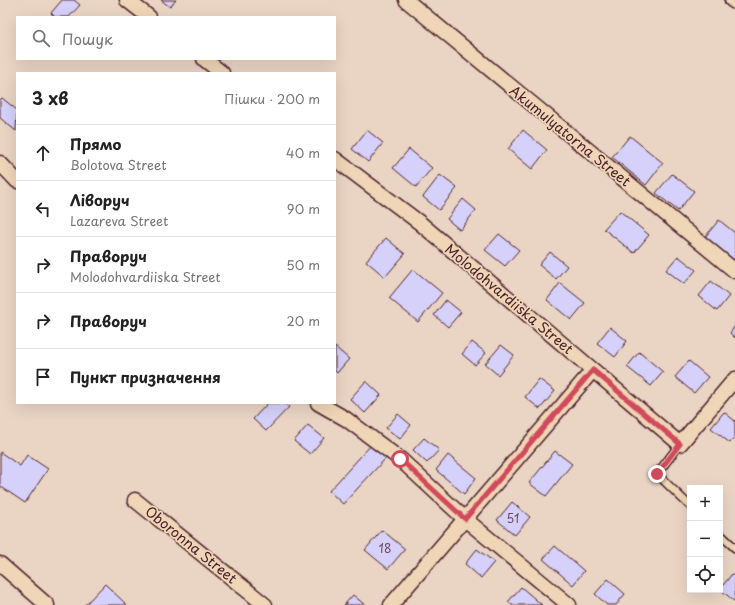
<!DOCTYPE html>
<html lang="uk">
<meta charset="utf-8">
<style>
body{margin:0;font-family:"Playpen Sans",sans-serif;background:#f2f2f2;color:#222}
.controls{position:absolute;right:12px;bottom:12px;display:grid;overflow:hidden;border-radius:0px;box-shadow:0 4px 16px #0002}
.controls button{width:36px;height:36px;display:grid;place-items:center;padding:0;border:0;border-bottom:1px solid #e0e0e0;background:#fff;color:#222;font:20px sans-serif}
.stop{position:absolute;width:12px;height:12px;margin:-9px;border:3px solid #d1495b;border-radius:50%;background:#fff}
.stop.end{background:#d1495b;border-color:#fff;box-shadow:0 1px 4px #0008}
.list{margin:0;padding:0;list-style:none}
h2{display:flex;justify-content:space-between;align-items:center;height:52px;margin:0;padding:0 16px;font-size:17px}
h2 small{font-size:13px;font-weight:400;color:#767676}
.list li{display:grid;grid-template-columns:26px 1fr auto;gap:12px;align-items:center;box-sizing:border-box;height:56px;padding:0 16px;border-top:1px solid #e0e0e0}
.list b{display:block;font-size:15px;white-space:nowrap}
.list p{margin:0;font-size:13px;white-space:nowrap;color:#767676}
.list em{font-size:13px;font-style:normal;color:#767676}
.icon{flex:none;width:22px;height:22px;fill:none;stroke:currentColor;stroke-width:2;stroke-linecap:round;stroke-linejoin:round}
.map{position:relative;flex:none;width:735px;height:605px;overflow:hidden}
.search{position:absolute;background:#fff;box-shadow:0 4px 16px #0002;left:16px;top:16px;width:320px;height:44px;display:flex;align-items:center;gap:10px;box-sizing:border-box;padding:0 14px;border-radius:0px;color:#767676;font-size:15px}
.panel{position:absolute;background:#fff;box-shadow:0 4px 16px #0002;left:16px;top:72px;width:320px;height:332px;border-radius:0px}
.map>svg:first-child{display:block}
</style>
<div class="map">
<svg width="735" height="605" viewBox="0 0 735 605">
<rect width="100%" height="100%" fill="#ead5c4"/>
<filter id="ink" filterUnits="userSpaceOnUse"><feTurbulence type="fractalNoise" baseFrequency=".025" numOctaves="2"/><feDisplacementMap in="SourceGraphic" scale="8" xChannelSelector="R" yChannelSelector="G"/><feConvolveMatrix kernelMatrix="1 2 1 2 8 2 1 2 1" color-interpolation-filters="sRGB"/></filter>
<g filter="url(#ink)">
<path fill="#d6d1fa" stroke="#4a1f2b" d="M62 0H74L80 5 69 17H55L51 13Z
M161 0H176L170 7Z
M2 98 17 110 16 131 0 118V100Z
M367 130 383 143 368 162 352 149Z
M523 130 547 150 532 169 508 149Z
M630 136 663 163 646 185 612 157Z
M409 149 432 168 416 187 393 168Z
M672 174 694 191 678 211 656 193Z
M440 175 457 188 439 210 423 197Z
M463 199 476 210 460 230 447 219Z
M620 211 649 235 634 253 604 229Z
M719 220 735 233V262L705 237Z
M499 234 519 250 505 266 485 250Z
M386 238 405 254 385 277 366 261Z
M550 252 567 266 556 279 539 265Z
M678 256 696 270 684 284 666 270Z
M413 269 442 293 418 322 389 298Z
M711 281 729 296 717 311 699 296Z
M560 283 585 303 571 320 547 300Z
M446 300 461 312 448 327 434 315Z
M735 326V338L730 333Z
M610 327 627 341 615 357 597 343Z
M472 342 486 353 475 365 462 354Z
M501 345 514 355 498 375 485 364Z
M335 347 349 359 337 373 335 371Z
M639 352 663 372 651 386 627 367Z
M689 361 708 377 694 393 675 377Z
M539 379 555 391 540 409 525 397Z
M366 381 381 395 365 413 350 399Z
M268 403H284L289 407 266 431 253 419Z
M724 412 735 421V437L730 443 711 428Z
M398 414 411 425 400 439 386 428Z
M308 425 324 438 310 454 294 441Z
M424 438 439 450 427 463 413 450Z
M372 444 386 458 343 504 329 491Z
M555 451 572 464 546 496 529 483Z
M0 452 20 466 27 455 48 469 25 503 0 486Z
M448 455 476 478 464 494 436 470Z
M512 502 530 517 515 535 497 520Z
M382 530 405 549 388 569 365 550Z
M555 546 584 571 573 585 543 559Z
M477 549 494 562 481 578 465 564Z
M732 574 735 576V602L720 589Z
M608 579 625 594 616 605H607L595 594Z
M105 584 127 605H85Z
M521 587 542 605H512L508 602Z
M353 595 365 605H344Z"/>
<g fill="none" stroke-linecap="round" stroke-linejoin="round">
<g stroke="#4a1f2b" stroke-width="10">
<path id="lane" d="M680 444 657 474 690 506
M720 534 735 548"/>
</g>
<g stroke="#4a1f2b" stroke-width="17">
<path id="street" d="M127 0 149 17
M406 0 735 271
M732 0 735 2
M204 59 222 73
M335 159 420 223 680 444 735 379
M0 163 17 181
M318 403 346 419 400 459 465 519 569 605
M135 500 265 605
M0 564 47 605
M391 605 593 370"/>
</g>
<use href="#lane" stroke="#efd6b6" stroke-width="7"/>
<use href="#street" stroke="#efd6b6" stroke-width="14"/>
</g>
</g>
<g fill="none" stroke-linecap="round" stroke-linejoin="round" filter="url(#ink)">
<path stroke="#d1495b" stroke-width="5" d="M400 459 465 519 593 370 680 444 657 474"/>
</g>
<g text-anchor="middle" stroke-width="3.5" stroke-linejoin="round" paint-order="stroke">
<g font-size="12" fill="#6d4c5f">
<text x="513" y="523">51</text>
<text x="385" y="553">18</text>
</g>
<g font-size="14" fill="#4a1f2b" stroke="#efd6b6">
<text transform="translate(570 136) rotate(39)" y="5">Akumulyatorna Street</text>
<text transform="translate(509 299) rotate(40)" y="5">Molodohvardiiska Street</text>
<text transform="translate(191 545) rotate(39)" y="5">Oboronna Street</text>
</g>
</g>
</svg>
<div class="controls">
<button>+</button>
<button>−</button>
<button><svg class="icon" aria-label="locate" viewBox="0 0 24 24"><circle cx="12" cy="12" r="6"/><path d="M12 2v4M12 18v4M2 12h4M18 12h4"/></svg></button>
</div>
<div class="stop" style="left:400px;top:459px"></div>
<div class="stop end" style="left:657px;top:474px"></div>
<div class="search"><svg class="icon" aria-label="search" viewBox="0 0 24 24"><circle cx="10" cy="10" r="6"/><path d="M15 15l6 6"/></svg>Пошук</div>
<section class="panel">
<h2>3 хв<small>Пішки · 200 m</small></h2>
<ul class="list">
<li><svg class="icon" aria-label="ahead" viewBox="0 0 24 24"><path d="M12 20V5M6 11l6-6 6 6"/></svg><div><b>Прямо</b><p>Bolotova Street</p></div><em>40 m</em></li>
<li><svg class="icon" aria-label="left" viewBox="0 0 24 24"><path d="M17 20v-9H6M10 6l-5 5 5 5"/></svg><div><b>Ліворуч</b><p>Lazareva Street</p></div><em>90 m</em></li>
<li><svg class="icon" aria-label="right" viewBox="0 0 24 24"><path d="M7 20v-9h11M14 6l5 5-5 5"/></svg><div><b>Праворуч</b><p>Molodohvardiiska Street</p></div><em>50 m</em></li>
<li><svg class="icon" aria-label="right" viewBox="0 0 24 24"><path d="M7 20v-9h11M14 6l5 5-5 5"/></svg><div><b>Праворуч</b></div><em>20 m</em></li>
<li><svg class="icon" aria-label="arrive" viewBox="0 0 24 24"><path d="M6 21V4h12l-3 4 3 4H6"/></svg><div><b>Пункт призначення</b></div></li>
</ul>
</section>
</div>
